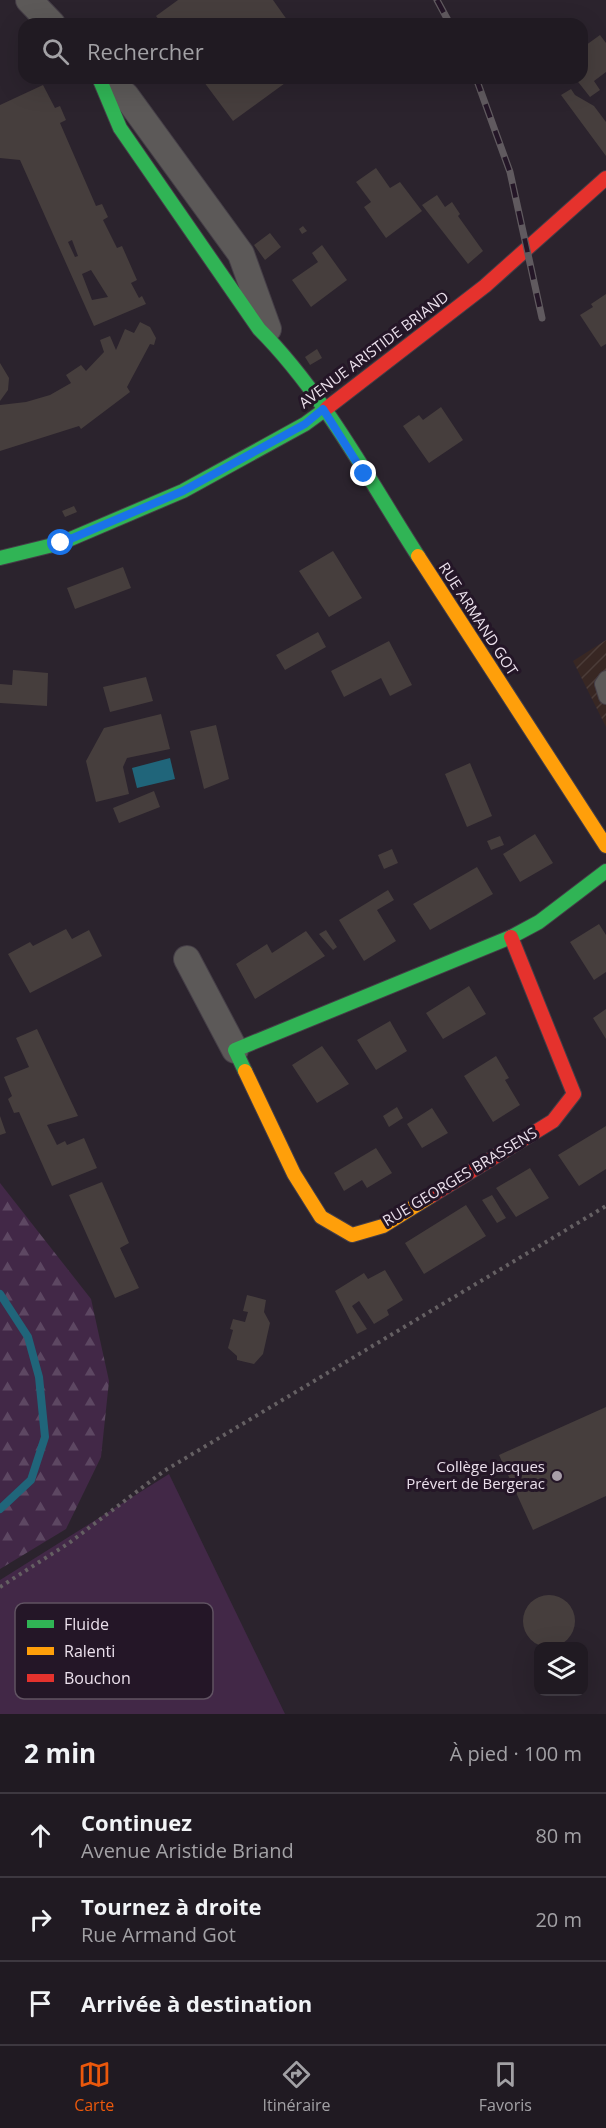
<!DOCTYPE html>
<html lang="fr">
<meta charset="utf-8">
<style>
body{margin:0;font-family:"Open Sans",sans-serif;background:#28232a;color:#f1f3f6}
.controls{position:absolute;right:18px;bottom:18px;display:grid;overflow:hidden;border-radius:12px;box-shadow:0 6px 24px #0002}
.controls button{width:54px;height:54px;display:grid;place-items:center;padding:0;border:0;border-bottom:2px solid #3d3840;background:#201a22;color:#f1f3f6;font:30px sans-serif}
.stop{position:absolute;width:18px;height:18px;margin:-14px;border:4px solid #1a73e8;border-radius:50%;background:#fff}
.stop.end{background:#1a73e8;border-color:#fff;box-shadow:0 2px 6px #0008}
.list{margin:0;padding:0;list-style:none}
h2{display:flex;justify-content:space-between;align-items:center;height:78px;margin:0;padding:0 24px;font-size:26px}
h2 small{font-size:20px;font-weight:400;color:#a2a1a5}
.list li{display:grid;grid-template-columns:39px 1fr auto;gap:18px;align-items:center;box-sizing:border-box;height:84px;padding:0 24px;border-top:2px solid #3d3840}
.list b{display:block;font-size:22px;white-space:nowrap}
.list p{margin:0;font-size:20px;white-space:nowrap;color:#a2a1a5}
.list em{font-size:20px;font-style:normal;color:#a2a1a5}
.icon{flex:none;width:33px;height:33px;fill:none;stroke:currentColor;stroke-width:2;stroke-linecap:round;stroke-linejoin:round}
.map{position:relative;flex:none;width:606px;height:1714px;overflow:hidden}
.search{position:absolute;background:#201a22;box-shadow:0 6px 24px #0002;left:18px;right:18px;top:18px;height:66px;display:flex;align-items:center;gap:15px;box-sizing:border-box;padding:0 21px;border-radius:18px;color:#a2a1a5;font-size:22px}
.sheet{height:330px;background:#201a22}
nav{display:flex;justify-content:space-around;align-items:center;box-sizing:border-box;height:84px;border-top:2px solid #3d3840;background:#201a22;font-size:16px;color:#a2a1a5}
nav a{display:grid;justify-items:center;gap:3px}
nav .on{color:#ea580c}
.map>svg:first-child{display:block}
</style>
<div class="map">
<svg width="606" height="1714" viewBox="0 0 606 1714">
<defs>
<pattern id="industrial-furrows" width="10" height="10" patternUnits="userSpaceOnUse" patternTransform="scale(1.5)"><rect width="10" height="10" fill="#382723"/><path d="M-1 1l2-2M0 10L10 0M9 11l2-2" fill="none" stroke="#4b3c38"/></pattern>
<pattern id="forest-firs" width="22" height="20" patternUnits="userSpaceOnUse" patternTransform="scale(1.5)"><rect width="22" height="20" fill="#422847"/><path d="M5 1l3.5 6h-7zM16 11l3.5 6h-7z" fill="#5d4762"/></pattern>
</defs>
<rect width="100%" height="100%" fill="#2b232d"/>
<path fill="url(#industrial-furrows)" d="M606 640V727L573 661Z"/>
<path fill="url(#forest-firs)" d="M0 1183 91 1299 109 1381 101 1457 66 1529 0 1569Z"/>
<path fill="#422847" d="M169 1474 285 1714H0V1580Z"/>
<path fill="#20657a" d="M170 758 175 779 137 788 132 768Z"/>
<g fill="none" stroke-linecap="round" stroke-linejoin="round">
<path stroke="#20657a" stroke-width="8" d="M0 1294 28 1337 39 1377 45 1437 31 1480 0 1509"/>
</g>
<path fill="#463e3d" fill-rule="evenodd" d="M178 0H273L290 24H162L156 16Z
M600 35 606 43V72L594 81 600 90 590 97 575 78H582V48Z
M201 78H292L233 121Z
M43 85 55 108 60 106 66 120 60 123 96 206 102 204 108 217 103 220 117 248 122 246 137 280 131 283 139 298 142 296 146 304 94 326 20 160 0 158V105ZM72 240 78 256 75 257 68 242ZM91 270 108 297 92 300 82 274Z
M571 89 575 95 594 106 606 122V156L561 95Z
M376 168 390 188 400 182 422 211 386 238 364 207 371 202 356 182Z
M437 195 445 207 452 202 460 214 458 216 483 251 468 264 422 205Z
M303 226 307 231 302 234 299 229Z
M270 233 281 247 265 260 254 245Z
M322 245 347 280 311 307 292 280 318 262 312 253Z
M606 294V344L601 347 580 315 593 307 591 304Z
M140 322 150 327 156 338 154 345 150 344 127 387 130 392 81 429 79 426 0 451V405L26 402 50 395 71 383 66 375 81 365 86 371 104 352 100 340 110 336 116 350 125 329 134 333Z
M317 349 322 358 310 365 305 357Z
M0 363 9 378 8 390 0 401Z
M441 407 463 440 429 463 403 426 419 415 423 420Z
M74 506 77 512 65 517 62 511Z
M333 551 362 598 329 617 299 571Z
M123 567 131 588 75 609 67 588Z
M318 632 326 647 285 670 276 655Z
M389 641 412 685 390 696 381 678 344 697 331 671Z
M13 670 48 673 47 706 0 703V684L12 685Z
M146 677 153 701 110 712 103 687Z
M161 714 170 749 127 758 123 767 129 794 96 802 86 761 104 728Z
M216 725 229 779 204 789 190 731Z
M470 763 492 816 467 827 445 774Z
M154 791 160 807 119 823 113 808Z
M535 834 553 863 520 882 503 854Z
M500 836 504 845 491 850 487 841Z
M392 849 398 863 384 869 378 855Z
M477 867 493 894 430 930 413 904Z
M388 890 394 900 377 910 396 941 364 961 339 920Z
M599 924 606 935V972L594 980 570 942Z
M66 929 72 939 89 930 102 956 30 993 8 954 30 942 33 946Z
M326 930 337 947 333 950 319 934Z
M306 931 325 956 255 999 236 964 267 944 272 953Z
M469 986 486 1014 443 1039 426 1013Z
M606 1009V1039L593 1018Z
M390 1021 407 1051 376 1070 357 1040Z
M37 1029 78 1116 47 1125 57 1145 65 1141 67 1145 84 1138 97 1168 52 1186 19 1112 14 1113 8 1099 12 1096 4 1077 29 1067 16 1038Z
M322 1046 349 1084 317 1103 292 1065Z
M496 1056 509 1078 505 1080 520 1105 493 1122 464 1076Z
M397 1107 403 1118 389 1127 383 1116Z
M432 1108 448 1133 422 1148 407 1124Z
M0 1116 6 1133 0 1135Z
M606 1126V1169L579 1186 558 1155Z
M376 1148 392 1173 367 1188 362 1180 344 1191 334 1173Z
M530 1168 549 1198 516 1217 496 1188Z
M102 1182 129 1243 120 1248 139 1288 115 1298 69 1195Z
M492 1195 506 1218 497 1223 482 1200Z
M466 1205 486 1236 424 1274 405 1243Z
M385 1270 403 1300 387 1310 389 1315 374 1324 359 1301 352 1306 367 1329 357 1334 335 1291 364 1273 368 1279Z
M247 1295 266 1300 264 1312 270 1323 263 1354 254 1364 237 1360V1356L228 1348 233 1330 230 1329 233 1319 245 1322 248 1312 243 1311Z
M606 1407V1496L533 1530 499 1455Z
M523 1621a26 26 0 1 1 52 0a26 26 0 1 1-52 0Z"/>
<g fill="none" stroke-linecap="round" stroke-linejoin="round">
<g stroke="#453e47" stroke-width="16">
<path id="lane" d="M606 678 602 684 606 697"/>
</g>
<g stroke="#453e47" stroke-width="28">
<path id="street" d="M29 0 52 24
M107 78 126 96 241 254 268 329
M187 959 235 1050"/>
</g>
<g stroke="#453e47" stroke-width="16">
<path id="fast" d="M99 78 120 128 259 329C323 393 369 480 418 556
M0 558 61 543 183 491 305 424 327 408
M245 1071 235 1050 511 937 539 922 606 871"/>
</g>
<g stroke="#453e47" stroke-width="16">
<path id="slow" d="M418 556 606 846
M245 1071 294 1174 321 1217 352 1235 383 1226 431 1196"/>
</g>
<g stroke="#453e47" stroke-width="16">
<path id="jam" d="M327 408 485 286 606 178
M431 1196 553 1121 574 1094 511 937"/>
</g>
<path stroke="#656063" stroke-width="4" stroke-dasharray="3 4.5" stroke-linecap="butt" d="M0 1587 69 1543 164 1471 606 1206"/>
<use href="#lane" stroke="#5c5958" stroke-width="14"/>
<use href="#street" stroke="#5c5958" stroke-width="26"/>
<use href="#fast" stroke="#30b455" stroke-width="14"/>
<use href="#slow" stroke="#ff9f0a" stroke-width="14"/>
<use href="#jam" stroke="#e5322d" stroke-width="14"/>
<g stroke="#605a5f" stroke-width="7">
<path id="rail" d="M437 0 450 24
M476 78 510 172 542 318"/>
</g>
<use href="#rail" stroke="#241627" stroke-width="4.5" stroke-dasharray="14" stroke-linecap="butt"/>
</g>
<g fill="none" stroke-linecap="round" stroke-linejoin="round">
<path stroke="#1a73e8" stroke-width="8" d="M61 543 183 491 305 424 323 409 364 474"/>
</g>
<circle fill="#a89ea9" stroke="#241627" stroke-width="2" cx="557" cy="1476" r="6"/>
<g text-anchor="middle" stroke-width="6" stroke-linejoin="round" paint-order="stroke">
<g font-size="15" fill="#ebe0ec" stroke="#241627">
<text transform="translate(374 350) rotate(-37)" y="5">AVENUE ARISTIDE BRIAND</text>
<text transform="translate(478 619) rotate(57)" y="5">RUE ARMAND GOT</text>
<text transform="translate(460 1177) rotate(-31)" y="5">RUE GEORGES BRASSENS</text>
</g>
<g font-size="15" fill="#ebe0ec" stroke="#241627" text-anchor="end">
<text x="545" y="1472">Collège Jacques<tspan x="545" dy="17">Prévert de Bergerac</tspan></text>
</g>
</g>
<rect x="15" y="1603" width="198" height="96" rx="9" fill="#241627" stroke="#605362" stroke-width="1.5"/>
<rect x="27" y="1620" width="27" height="8" fill="#30b455"/>
<rect x="27" y="1647" width="27" height="8" fill="#ff9f0a"/>
<rect x="27" y="1674" width="27" height="8" fill="#e5322d"/>
<g font-size="16" fill="#ebe0ec">
<text x="64" y="1630">Fluide</text>
<text x="64" y="1657">Ralenti</text>
<text x="64" y="1684">Bouchon</text>
</g>
</svg>
<div class="controls">
<button><svg class="icon" aria-label="layers" viewBox="0 0 24 24"><path d="M12 4l9 5-9 5-9-5zM3 14l9 5 9-5"/></svg></button>
</div>
<div class="stop" style="left:61px;top:543px"></div>
<div class="stop end" style="left:364px;top:474px"></div>
<div class="search"><svg class="icon" aria-label="search" viewBox="0 0 24 24"><circle cx="10" cy="10" r="6"/><path d="M15 15l6 6"/></svg>Rechercher</div>
</div>
<section class="sheet">
<h2>2 min<small>À pied · 100 m</small></h2>
<ul class="list">
<li><svg class="icon" aria-label="ahead" viewBox="0 0 24 24"><path d="M12 20V5M6 11l6-6 6 6"/></svg><div><b>Continuez</b><p>Avenue Aristide Briand</p></div><em>80 m</em></li>
<li><svg class="icon" aria-label="right" viewBox="0 0 24 24"><path d="M7 20v-9h11M14 6l5 5-5 5"/></svg><div><b>Tournez à droite</b><p>Rue Armand Got</p></div><em>20 m</em></li>
<li><svg class="icon" aria-label="arrive" viewBox="0 0 24 24"><path d="M6 21V4h12l-3 4 3 4H6"/></svg><div><b>Arrivée à destination</b></div></li>
</ul>
</section>
<nav>
<a class="on"><svg class="icon" aria-label="map" viewBox="0 0 24 24"><path d="M3 6l6-2 6 2 6-2v14l-6 2-6-2-6 2zM9 4v14M15 6v14"/></svg>Carte</a>
<a><svg class="icon" aria-label="directions" viewBox="0 0 24 24"><path d="M12 3l9 9-9 9-9-9zM9 14v-3h6M13 9l2 2-2 2"/></svg>Itinéraire</a>
<a><svg class="icon" aria-label="saved" viewBox="0 0 24 24"><path d="M7 4h10v16l-5-4-5 4z"/></svg>Favoris</a>
</nav>
